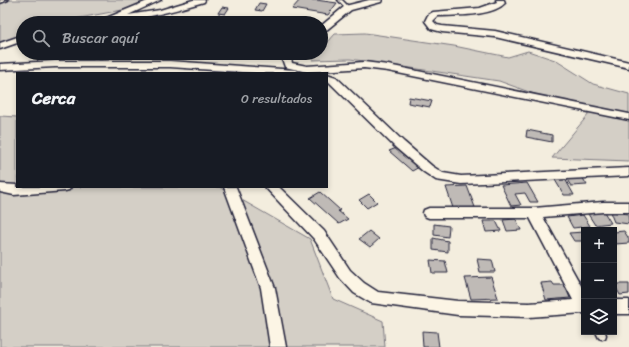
<!DOCTYPE html>
<html lang="es">
<meta charset="utf-8">
<style>
body{margin:0;font-family:Sriracha,sans-serif;background:#20242c;color:#f1f3f6}
.controls{position:absolute;right:12px;bottom:12px;display:grid;overflow:hidden;border-radius:0px;box-shadow:0 2px 6px #0003}
.controls button{width:36px;height:36px;display:grid;place-items:center;padding:0;border:0;border-bottom:1px solid #363941;background:#171b24;color:#f1f3f6;font:20px sans-serif}
.list{margin:0;padding:0;list-style:none}
h2{display:flex;justify-content:space-between;align-items:center;height:52px;margin:0;padding:0 16px;font-size:17px}
h2 small{font-size:13px;font-weight:400;color:#9ea1a6}
.icon{flex:none;width:22px;height:22px;fill:none;stroke:currentColor;stroke-width:2;stroke-linecap:round;stroke-linejoin:round}
.map{position:relative;flex:none;width:629px;height:347px;overflow:hidden}
.search{position:absolute;background:#171b24;box-shadow:0 2px 6px #0003;left:16px;top:16px;width:312px;height:44px;display:flex;align-items:center;gap:10px;box-sizing:border-box;padding:0 14px;border-radius:22px;color:#9ea1a6;font-size:15px}
.panel{position:absolute;background:#171b24;box-shadow:0 2px 6px #0003;left:16px;top:72px;width:312px;height:116px;border-radius:0px}
.map>svg:first-child{display:block}
</style>
<div class="map">
<svg width="629" height="347" viewBox="0 0 629 347">
<rect width="100%" height="100%" fill="#f3edde"/>
<filter id="ink" filterUnits="userSpaceOnUse"><feTurbulence type="fractalNoise" baseFrequency=".025" numOctaves="2"/><feDisplacementMap in="SourceGraphic" scale="8" xChannelSelector="R" yChannelSelector="G"/><feConvolveMatrix kernelMatrix="1 2 1 2 8 2 1 2 1" color-interpolation-filters="sRGB"/></filter>
<g filter="url(#ink)">
<path fill="#d4cfc6" stroke="#7b7880" d="M0 0H158L149 5 74 19 61 23H23V35L0 43Z
M365 33 454 46 508 57 528 51 555 60 593 84 629 94V161L552 158 589 114 499 81 350 59 312 60 318 53H321V50L335 34Z
M0 116 17 117V187H219L310 239 333 299 383 321 385 347H0Z"/>
<path fill="#bfbab6" stroke="#22223b" d="M300 0H316L337 3 328 15 292 9Z
M259 3 266 4 262 11 255 10Z
M222 7 229 8 225 14 218 13Z
M409 97 432 101 430 107 408 103Z
M527 130 552 135V142L526 137Z
M399 147 421 166 412 171 389 151Z
M582 177 587 185 571 186 566 178Z
M565 179 574 195H564L555 180Z
M527 183 538 202H530L525 193 515 194 521 205 511 206 501 185Z
M467 186 476 210 454 211 446 187Z
M320 192 340 210 338 211 348 219 339 224 310 198Z
M369 194 377 202 367 208 359 200Z
M604 212 611 223 595 225 588 214Z
M610 212 628 214 629 224 614 222Z
M583 215 590 226 573 228 567 217Z
M516 219 521 230 507 231 503 220Z
M483 221H496L501 231 486 232Z
M434 224 449 226 448 237 434 235Z
M369 231 379 239 370 247 359 239Z
M624 231 629 239V243L615 244 614 232Z
M584 232V241H574L569 233Z
M433 238 448 241V252L433 250Z
M477 259 492 260 495 272H480Z
M430 260 445 261 448 273H432Z
M491 277 498 298 471 299 465 278Z
M552 282 554 285H565L570 298 546 300 541 283Z
M614 284H629V294L620 295Z
M422 331 437 332 439 347H423Z"/>
<g fill="none" stroke-linecap="round" stroke-linejoin="round">
<g stroke="#22223b" stroke-width="3">
<path id="lane" d="M338 0H342L349 7V9H347Z
M596 332H605L606 335 605 338 602 339 599 338Z"/>
</g>
<g stroke="#22223b" stroke-width="3">
<path id="street" d="M0 0H8L0 3Z
M150 0H161L128 15 160 10 193 0H205L204 2C166 13 129 23 90 23L91 21 104 19Z
M369 0H382L381 2 351 10 324 32 321 33V26L345 6Z
M496 0H504L505 3C492 17 456 15 438 16L433 21 437 25 442 26 495 31 629 62V68L495 37 442 32 431 29 425 21 428 15 433 12 480 8 497 2Z
M23 35V41L0 49V43Z
M280 53H290L292 63 307 66 364 62 388 65 629 114V120L388 71 364 68 307 72 285 67Z
M55 61H170L296 70 301 73H256L170 67H55L0 70V64Z
M327 74 336 77 404 142 432 166 443 173 461 176 629 168V176L461 184 436 180 424 172 396 148 327 80Z
M0 184 17 185V187H71L69 190 65 191 14 195 0 192Z
M224 187H236L275 288 286 347H270L261 288Z
M265 187H279L324 231 350 270 364 283 378 292 458 301 529 303 573 300 530 218H429L424 216 423 213 424 210 429 208H534L603 202H629V212H603L543 217 584 291V313L529 317 458 315 371 303 354 293 340 278 314 239Z
M614 300H629V314H614Z"/>
</g>
<use href="#lane" fill="#fcf5e5" fill-rule="evenodd"/>
<use href="#street" fill="#fcf5e5" fill-rule="evenodd"/>
</g>
</g>
</svg>
<div class="controls">
<button>+</button>
<button>−</button>
<button><svg class="icon" aria-label="layers" viewBox="0 0 24 24"><path d="M12 4l9 5-9 5-9-5zM3 14l9 5 9-5"/></svg></button>
</div>
<div class="search"><svg class="icon" aria-label="search" viewBox="0 0 24 24"><circle cx="10" cy="10" r="6"/><path d="M15 15l6 6"/></svg>Buscar aquí</div>
<section class="panel">
<h2>Cerca<small>0 resultados</small></h2>
<ul class="list">
</ul>
</section>
</div>
